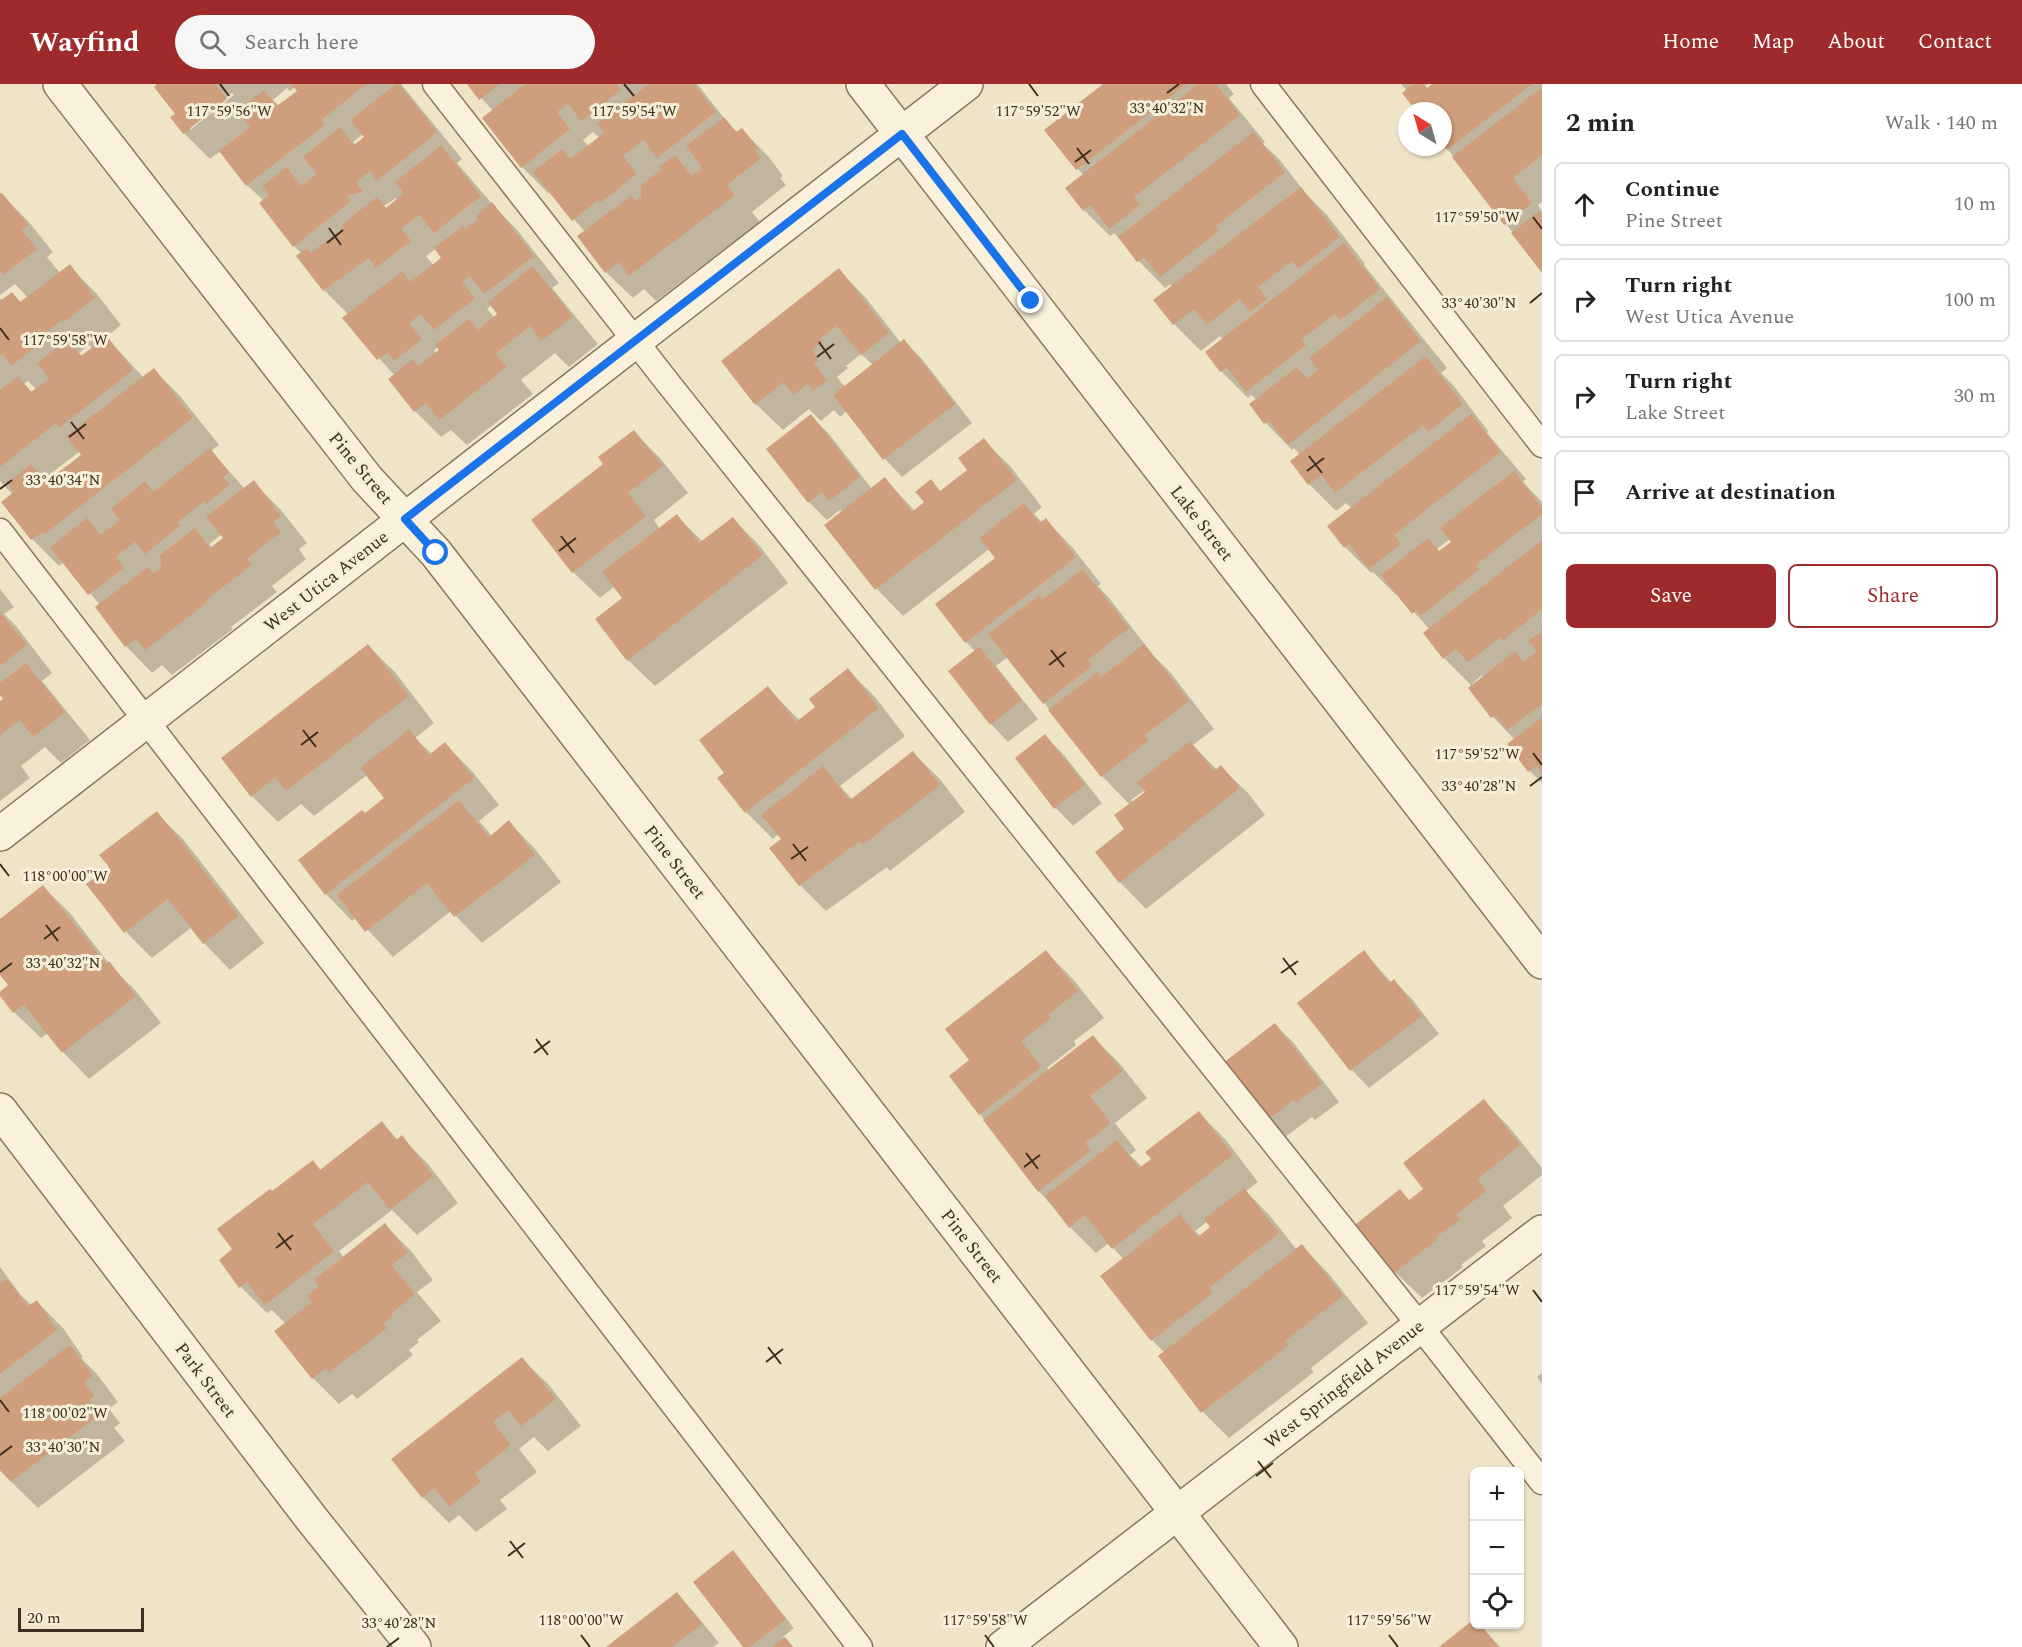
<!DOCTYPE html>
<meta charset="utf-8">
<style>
body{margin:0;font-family:Spectral,serif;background:#f6f6f6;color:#222}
.controls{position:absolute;right:18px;bottom:18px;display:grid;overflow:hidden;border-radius:9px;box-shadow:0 2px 4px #0004}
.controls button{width:54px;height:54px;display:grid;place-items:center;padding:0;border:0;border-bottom:2px solid #e0e0e0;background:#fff;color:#222;font:30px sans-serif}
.compass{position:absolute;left:1398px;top:18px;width:54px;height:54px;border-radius:50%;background:#fff;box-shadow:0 2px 4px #0004;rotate:323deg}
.scale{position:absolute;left:18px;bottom:15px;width:126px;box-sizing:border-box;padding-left:6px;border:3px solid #3d2e20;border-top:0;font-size:16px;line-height:21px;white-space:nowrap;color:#3d2e20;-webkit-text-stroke:4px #f7eed8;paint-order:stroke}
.stop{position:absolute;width:18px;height:18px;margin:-14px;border:4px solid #1a73e8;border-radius:50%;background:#fff}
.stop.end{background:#1a73e8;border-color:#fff;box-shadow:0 2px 6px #0008}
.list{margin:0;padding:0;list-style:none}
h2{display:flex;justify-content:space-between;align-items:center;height:78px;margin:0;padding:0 24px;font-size:26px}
h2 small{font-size:20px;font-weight:400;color:#767676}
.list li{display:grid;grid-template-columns:39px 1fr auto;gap:18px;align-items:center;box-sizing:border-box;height:84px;margin:0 12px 12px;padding:0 12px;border:2px solid #e0e0e0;border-radius:9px}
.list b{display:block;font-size:22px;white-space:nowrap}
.list p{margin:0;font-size:20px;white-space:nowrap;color:#767676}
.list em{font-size:20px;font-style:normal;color:#767676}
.actions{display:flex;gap:12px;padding:18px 24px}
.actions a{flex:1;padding:14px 0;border:2px solid #9e2a2b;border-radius:9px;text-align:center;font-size:21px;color:#9e2a2b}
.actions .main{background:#9e2a2b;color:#fff}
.icon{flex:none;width:33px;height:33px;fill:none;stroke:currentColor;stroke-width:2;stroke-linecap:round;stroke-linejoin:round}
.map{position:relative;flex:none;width:1542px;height:1563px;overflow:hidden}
header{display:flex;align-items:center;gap:36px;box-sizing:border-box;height:84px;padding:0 30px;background:#9e2a2b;color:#fff}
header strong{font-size:28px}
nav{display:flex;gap:33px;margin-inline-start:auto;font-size:21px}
.search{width:420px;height:54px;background:#f6f6f6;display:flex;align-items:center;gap:15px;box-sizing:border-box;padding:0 21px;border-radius:33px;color:#767676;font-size:22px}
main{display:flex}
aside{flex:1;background:#fff}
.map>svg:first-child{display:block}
</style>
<header>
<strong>Wayfind</strong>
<div class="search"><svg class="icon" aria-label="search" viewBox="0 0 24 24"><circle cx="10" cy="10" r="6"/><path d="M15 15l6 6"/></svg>Search here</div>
<nav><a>Home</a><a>Map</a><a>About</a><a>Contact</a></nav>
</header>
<main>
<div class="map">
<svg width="1542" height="1563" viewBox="0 0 1542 1563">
<rect width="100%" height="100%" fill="#f0e4c8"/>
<path fill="#0003" fill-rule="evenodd" d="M160 0H401L462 75 457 79 493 121 518 147 559 199 552 204 598 260 569 283 555 269 521 296 533 310 467 361 451 346 441 353 415 327 395 292 344 235 349 231 324 206 302 170 294 162 264 117 247 101 221 67 210 75 184 49 177 30ZM295 3 299 7 279 22 273 16 287 4 290 7ZM232 9 234 11 190 46V42ZM363 50 366 53 356 61 353 58ZM396 114 398 116 387 125 384 122ZM436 165 443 175 434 182 426 172ZM492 221 499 231 495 234 487 225ZM438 263 441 267 437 270 434 266Z
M469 0H697L729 40 738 49 742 46 768 72 783 92 780 94 786 101 752 128 760 138 656 217 644 205 633 214 606 188 585 148 550 108 548 109 522 83 493 27ZM593 48 600 54 589 63 583 56Z
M1106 0H1226L1234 10 1229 14 1265 58 1263 60 1280 76 1306 110 1327 131 1365 180 1364 181 1447 284 1441 289 1453 301 1488 347 1487 349 1526 395 1523 398 1542 418V699L1530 687 1515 656 1493 633 1473 603 1444 574 1425 549 1430 546 1398 510 1396 511 1373 488 1371 489 1345 463 1352 424 1346 419 1336 427 1309 400 1292 378 1300 371 1294 364 1292 366 1266 339 1252 321 1257 316 1251 311 1248 314 1221 287 1207 268 1223 256 1220 252 1201 267 1174 240 1156 216 1172 203 1170 200 1165 204 1139 177 1114 149 1110 152 1084 126V92L1046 46ZM1450 455 1453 459 1440 468 1437 465ZM1482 591 1484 594 1474 602 1472 600Z
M1401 0H1428L1425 2 1428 5 1434 0H1542V118L1538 121 1542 127V186L1443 59V27H1418L1407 7Z
M0 109 28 137 53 168 47 173 60 189 69 182 96 209 121 241 106 253 144 294 154 286 180 312 219 361 211 367 245 405 253 398 280 425 307 459 299 465 306 475 272 502 277 508 231 543 233 545 172 591 162 581 152 589 126 562 100 521 64 478 59 482 32 455 3 418 13 411 0 397V214L3 217 12 210 22 219 28 214 15 200 0 211ZM89 261 93 265 83 273 79 269ZM28 297 37 306 33 309 24 300ZM80 367 83 371 48 399 44 395ZM222 450 225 454 212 464 209 460Z
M839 186 865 213 901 259 904 257 922 275 972 339 902 393 885 375 847 327 840 333 834 326 821 337 809 325 783 346 756 320ZM861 270 873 281 845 303 837 293 848 284 846 282Z
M811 332 829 350 872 405 885 395 915 427 926 419 930 397 941 408 969 386 983 356 1010 382 1042 423 1034 430 1043 439 1046 436 1072 463 1101 500 1098 502 1109 514 1154 572 1170 588 1214 645 1193 661 1217 686 1221 683 1248 709 1265 731 1146 825 1120 798 1130 721 1102 692 1008 573 996 582 1038 635 1008 658 991 640 975 567 966 558 997 474 989 465 903 532 877 505 826 441 842 429 840 426 827 436 809 418ZM1145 706 1147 708 1133 719 1131 716Z
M634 348 660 374 688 409 654 436 660 445 677 432 703 458 733 435 759 461 788 499 655 602 628 576 625 515 615 502 600 514 573 488 605 380Z
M0 505 14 523 4 530 16 542 52 589 42 597 90 656 61 679 45 663 21 682 30 694 0 717V619L5 615 2 611 0 612Z
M368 562 395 588 434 639 415 654 432 670 445 660 471 686 499 721 479 737 492 752 509 738 535 765 561 798 482 859 451 827 393 873 356 833 352 837 326 810 365 731 386 714 367 691 314 732 301 720 278 738 252 712Z
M848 586 875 613 905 652 840 702 853 716 913 669 940 695 965 728 890 787 887 783 826 827 800 801 783 756 778 750 773 755 746 728 719 694 726 689 768 604 800 637 817 623Z
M1045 652 1063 670 1102 719 1073 742 1056 724 1017 674Z
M156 729 183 755 264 859 230 886 204 859 192 843 152 874 126 848 111 784Z
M43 803 70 829 110 881 135 906 161 939 89 995 63 968 48 949 41 954 14 928 0 910 11 902 0 888V837Z
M1046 868 1072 894 1104 934 1074 957 1076 961 1047 984 1049 987 1093 953 1120 980 1147 1014 1115 1039 1136 1066 1130 1071 1143 1084 1199 1029 1225 1055 1258 1098 1246 1107 1270 1132 1297 1166 1302 1162 1328 1189 1368 1239 1311 1284 1314 1288 1229 1354 1203 1328 1160 1272 1164 1268 1152 1256 1103 1192 1124 1176 1109 1159 1096 1169 1070 1143 1039 1107 980 1030 972 976ZM1208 1137 1213 1143 1201 1152 1195 1147Z
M1364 868 1392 899 1394 897 1412 915 1439 950 1369 1004 1352 986 1299 919Z
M1275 941 1293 958 1339 1018 1315 1036 1312 1033 1285 1053 1267 1036Z
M1484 1017 1510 1044 1542 1084V1091L1503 1122 1512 1134 1482 1157 1486 1162 1461 1181 1463 1183 1422 1214 1395 1188 1358 1140 1410 1117 1425 1105Z
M382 1039 398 1056 401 1053 428 1080 458 1119 417 1151 392 1126 339 1167 344 1174 385 1141 411 1167 433 1196 417 1208 441 1237 417 1256 419 1258 409 1266 413 1271 357 1315 352 1310 339 1320 313 1294 286 1240 272 1226 267 1229 241 1203 221 1177 234 1166 272 1109 313 1078 322 1087Z
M0 1183 20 1210 32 1222 37 1218 63 1244 83 1273 81 1274 96 1289 118 1318 109 1325 120 1339 114 1344 125 1357 38 1424 0 1387Z
M522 1275 549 1301 581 1342 548 1367 534 1353 519 1365 537 1388 500 1416 507 1425 476 1448 459 1431 449 1439 423 1413Z
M1542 1289V1300L1537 1293Z
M733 1468 794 1544 783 1553 793 1563H745Z
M676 1510 694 1528 719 1559 713 1563H609Z
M1474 1537V1540H1479L1500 1563H1441Z"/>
<path fill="#cf9f7d" d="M157 0H215L227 15 183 50 170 33 175 30 154 3Z
M291 0H367L321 36 325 41 246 102 219 67 250 43 237 27 264 6 277 22 297 7Z
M396 0H399L437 48 377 97 370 87 356 98 363 108 347 112 351 117 293 163 259 119 269 111 262 102 287 83 301 102 317 90 303 73 340 43 354 61 364 53 350 36Z
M467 0H500L479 16Z
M525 0H616L621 6 581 37 568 20 557 28 570 45 521 84 482 34Z
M649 0H694L716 28 657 74 643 56 623 72 637 90 600 119 598 116 572 137 533 88 562 65 570 75 604 49 597 40Z
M1103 0H1187L1076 86 1044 46Z
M1198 0H1216L1240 31 1134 113 1140 121 1109 145 1090 121 1083 127 1065 104Z
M1413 0H1423L1427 4 1432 0H1532L1447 66 1443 62V27H1416L1402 9Z
M1542 3V71L1513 94 1532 119 1504 141 1452 73Z
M724 33 736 48 742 44 758 64 755 67 761 74 727 101 735 111 629 192 619 178 605 189 577 152 631 111 635 117 641 113V101L661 86 659 83 675 71 692 92 702 84 686 62Z
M1253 48 1285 88 1216 142 1219 147 1160 193 1144 173 1137 178 1118 153Z
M441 61 481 112 434 149 419 131 401 145 411 157 376 184 369 174 323 207 296 172 307 164 311 169 344 143 342 140 377 113 386 124 404 109 395 98Z
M1301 103 1340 153 1298 185 1292 177 1258 203 1267 215 1250 228 1240 215 1207 241 1194 225 1173 241 1153 216Z
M2 109 28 141 22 146 37 165 3 191 0 187V110Z
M492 118 534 172 484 210 470 192 462 198 475 215 434 246 421 230 409 239 422 255 394 277 388 268 377 276 342 234 402 187 410 198 441 174 434 164 463 141 465 145 478 135 476 132Z
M1539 127 1542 131V189L1511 149Z
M1344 159 1380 205 1340 236 1335 230 1302 255 1306 261 1246 308 1227 283 1220 288 1205 268Z
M70 180 95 214 64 238 62 236 44 250 47 254 11 282 3 270 0 272V217L12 208 20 218Z
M533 182 573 233 541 257 530 242 496 269 507 283 439 336 426 319 414 328 388 295 413 275 418 282 439 266 435 261 469 235 478 246 497 230 488 218Z
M839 184 889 249 861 271 837 242 821 254 823 257 812 266 819 276 814 279 827 296 813 307 807 300 794 311 784 298 755 321 721 277Z
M1387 213 1421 257 1288 361 1269 337 1264 340 1249 320 1297 283 1307 295 1318 286 1309 274Z
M107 252 133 286 59 344 56 339 0 383V306L18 292 31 308 49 295 37 279 68 255 81 272Z
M904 255 955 320 883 376 833 311Z
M1426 272 1463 320 1428 348 1423 341 1335 409 1321 391 1308 401 1290 377Z
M154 284 193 334 45 450 43 448 31 456 1 418 14 408 7 399 31 380 46 398 81 371 66 352Z
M811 330 860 393 829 417 822 408 808 419 766 365Z
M1471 330 1501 368 1394 451 1401 460 1369 485 1349 460 1344 464 1327 442Z
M634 346 663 382 628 409 646 432 572 489 531 436 603 380 598 373Z
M984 354 1017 396 875 506 824 441 885 393 912 428 924 418 915 408 931 395 940 407 967 386 958 374Z
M210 364 229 388 223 393 230 401 206 420 204 417 177 439 180 442 145 470 135 458 116 473 124 484 88 511 50 463 87 434 100 451 120 436 111 425 145 397 153 408Z
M1514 387 1542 424V430L1476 481 1479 486 1420 532 1416 526 1412 530 1381 491 1428 454 1439 467 1451 458 1440 444Z
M254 396 281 432 273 438 281 448 247 475 252 481 206 516 208 518 145 566 136 555 125 563 95 523 148 483 153 489 161 484 160 471 195 444 210 464 223 454 206 433Z
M1024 419 1040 439 1046 434 1076 473 965 559 935 520 995 474 979 454Z
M677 430 699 459 733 433 763 471 627 577 595 535 622 514 602 488Z
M1542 456V525L1503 557 1500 553 1468 579 1456 565 1443 575 1423 549Z
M1083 485 1129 544 1088 576 1092 582 1043 620 988 550 1039 511 1042 516Z
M0 528 27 561 0 582Z
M1542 547V620L1507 646 1496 631 1491 634 1468 604 1515 567 1523 578 1537 567 1528 557Z
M368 560 409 612 286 707 275 693 251 713 221 674Z
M1144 560 1189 617 1145 651 1149 656 1101 693 1048 626 1098 588 1101 593Z
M979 563 1022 616 990 641 948 587Z
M26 579 65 628 33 653 20 636 0 652V617L3 615 0 611V599Z
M848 584 879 624 745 729 717 694 724 689 699 656 768 602 796 638 815 623 809 615Z
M1542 633V689L1536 682 1528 688 1507 660Z
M409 645 429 671 445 658 474 694 325 811 298 776 362 726 365 729 384 714 360 684Z
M1045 650 1085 701 1054 725 1015 674Z
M1190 657 1214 687 1221 681 1240 704 1119 799 1095 768 1124 745 1114 731 1145 708 1137 698Z
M913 667 940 701 863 761 860 757 799 802 769 764 781 755 761 731 823 682 850 716Z
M459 716 489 753 509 736 535 771 454 833 427 799 365 848 337 811Z
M157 727 239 832 203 860 168 815 124 849 86 800 109 783 99 771Z
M43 801 106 880 109 877 136 912 62 969 24 921 13 929 0 912V908L8 901 0 891V835Z
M1046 866 1078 907 1049 930 1051 934 1021 957 1041 983 979 1031 949 992 969 976 945 945Z
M1364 866 1389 899 1394 895 1422 932 1350 987 1297 919Z
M1275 939 1322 1000 1296 1019 1294 1016 1266 1037 1222 980Z
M1093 951 1122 987 1090 1012 1111 1039 1085 1059 1091 1066 1038 1108 983 1036Z
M1484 1015 1520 1061 1478 1095 1486 1107 1457 1130 1461 1135 1436 1153 1438 1155 1394 1189 1356 1140 1400 1105 1409 1116 1423 1105 1403 1079Z
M1199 1027 1233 1071 1112 1165 1085 1131 1069 1144 1045 1112 1117 1056 1139 1084 1151 1075 1145 1068Z
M382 1037 396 1056 402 1051 433 1092 390 1126 368 1098 313 1140 334 1167 265 1221 247 1198 239 1204 219 1176 232 1165 217 1145 270 1105 272 1107 313 1076 320 1086Z
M1244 1104 1279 1149 1209 1204 1213 1209 1151 1257 1100 1192 1180 1130 1198 1153 1210 1143 1204 1135Z
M385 1139 408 1169 392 1181 415 1210 392 1229 393 1231 384 1239 387 1244 329 1289 326 1284 312 1295 274 1247 312 1218 307 1212 319 1202 314 1196Z
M1302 1160 1343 1212 1285 1257 1289 1261 1201 1329 1158 1272Z
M7 1195 28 1222 37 1216 57 1246 0 1290V1200Z
M70 1261 93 1291 84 1298 95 1312 89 1316 100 1330 11 1398 0 1385V1314Z
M522 1273 556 1315 521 1342 508 1326 493 1338 511 1361 475 1389 481 1398 449 1423 434 1404 422 1414 391 1375Z
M733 1466 786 1535 750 1563H743L693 1498Z
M677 1508 702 1540 673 1563H606Z
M1474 1535V1540H1480L1498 1563H1439Z
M785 1553 793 1563H772Z"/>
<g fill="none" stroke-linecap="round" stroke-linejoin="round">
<g stroke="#8d765c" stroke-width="27">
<path id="service" d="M435 0 668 299 1420 1242 1542 1398
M1263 0 1542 361
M0 447 860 1563"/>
</g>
<g stroke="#8d765c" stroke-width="36">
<path id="minor" d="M60 0 367 395 436 469 1281 1563
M1003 1563 1542 1148"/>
</g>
<g stroke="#8d765c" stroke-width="36">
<path id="tertiary" d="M863 0 1542 878
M0 750 966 0
M0 1026 311 1434 414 1563"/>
</g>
<use href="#service" stroke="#faf1dc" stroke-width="24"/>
<use href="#minor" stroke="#faf1dc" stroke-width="33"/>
<use href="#tertiary" stroke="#faf1dc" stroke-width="33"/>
</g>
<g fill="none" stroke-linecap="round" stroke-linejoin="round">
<path stroke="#1a73e8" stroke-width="8" d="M436 469 405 435 902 50 1031 217"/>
</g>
<path fill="none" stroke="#3d2e20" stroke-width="2" d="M220 0 229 12M624 0 634 12M1029 0 1038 12M1167 9 1179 0M1077 64 1089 80M1075 78 1091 66M1533 133 1542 145M329 144 341 161M327 159 343 146M1530 219 1542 209M0 244 9 256M819 258 831 275M817 273 834 260M71 338 84 355M69 353 86 340M1309 372 1322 389M1307 387 1324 374M0 405 12 396M561 452 574 469M559 467 576 454M1051 566 1064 583M1049 581 1066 568M303 646 316 663M301 661 318 648M1533 669 1542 681M1530 702 1542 693M793 760 806 777M791 775 808 763M0 780 9 792M46 841 58 857M44 855 60 843M1283 874 1296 891M0 888 12 879M1281 889 1298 877M536 955 548 971M534 969 550 957M1026 1069 1038 1085M1024 1083 1040 1071M278 1149 291 1166M276 1164 293 1151M1533 1206 1542 1218M768 1263 781 1280M766 1278 783 1265M0 1316 9 1328M0 1371 12 1362M1258 1377 1271 1394M1256 1392 1273 1379M510 1457 523 1474M508 1472 525 1459M581 1551 590 1563M985 1551 994 1563M1389 1551 1398 1563M387 1563 399 1554"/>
<g text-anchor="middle" stroke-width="6" stroke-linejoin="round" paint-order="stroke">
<g font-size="18" fill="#3d2e20" stroke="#f7eed8">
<text transform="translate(361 384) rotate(50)" y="6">Pine Street</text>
<text transform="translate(1202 439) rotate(52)" y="6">Lake Street</text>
<text transform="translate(326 497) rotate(-38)" y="6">West Utica Avenue</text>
<text transform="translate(675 778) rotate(52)" y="6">Pine Street</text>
<text transform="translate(972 1162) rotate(52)" y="6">Pine Street</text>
<text transform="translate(206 1296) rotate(53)" y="6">Park Street</text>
<text transform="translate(1344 1300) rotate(-38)" y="6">West Springfield Avenue</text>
</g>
</g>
<g font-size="15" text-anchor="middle" fill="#3d2e20" stroke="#f7eed8" stroke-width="6" stroke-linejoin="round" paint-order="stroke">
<text x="1167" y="29">33°40'32"N</text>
<text x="229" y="32">117°59'56"W</text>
<text x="634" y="32">117°59'54"W</text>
<text x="1038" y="32">117°59'52"W</text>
<text x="1477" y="138">117°59'50"W</text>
<text x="1479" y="224">33°40'30"N</text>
<text x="65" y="261">117°59'58"W</text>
<text x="63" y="401">33°40'34"N</text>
<text x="1477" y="675">117°59'52"W</text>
<text x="1479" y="707">33°40'28"N</text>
<text x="65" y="797">118°00'00"W</text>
<text x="63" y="884">33°40'32"N</text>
<text x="1477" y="1211">117°59'54"W</text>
<text x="65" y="1334">118°00'02"W</text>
<text x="63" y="1368">33°40'30"N</text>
<text x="581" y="1541">118°00'00"W</text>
<text x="985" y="1541">117°59'58"W</text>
<text x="1389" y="1541">117°59'56"W</text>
<text x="399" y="1544">33°40'28"N</text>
</g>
</svg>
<div class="controls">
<button>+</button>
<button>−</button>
<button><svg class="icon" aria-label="locate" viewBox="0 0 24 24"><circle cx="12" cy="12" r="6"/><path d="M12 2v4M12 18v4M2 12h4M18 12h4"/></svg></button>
</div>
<svg class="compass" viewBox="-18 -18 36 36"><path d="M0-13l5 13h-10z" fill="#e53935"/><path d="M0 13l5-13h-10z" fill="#767676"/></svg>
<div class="scale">20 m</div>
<div class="stop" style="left:436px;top:469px"></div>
<div class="stop end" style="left:1031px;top:217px"></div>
</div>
<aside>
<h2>2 min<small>Walk · 140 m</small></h2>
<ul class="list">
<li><svg class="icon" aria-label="ahead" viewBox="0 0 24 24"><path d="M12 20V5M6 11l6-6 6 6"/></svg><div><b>Continue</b><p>Pine Street</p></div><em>10 m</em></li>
<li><svg class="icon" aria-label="right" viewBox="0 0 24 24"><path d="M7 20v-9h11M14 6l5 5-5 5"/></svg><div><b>Turn right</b><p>West Utica Avenue</p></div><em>100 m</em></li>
<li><svg class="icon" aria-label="right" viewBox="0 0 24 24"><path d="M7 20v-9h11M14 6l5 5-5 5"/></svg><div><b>Turn right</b><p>Lake Street</p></div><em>30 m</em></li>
<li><svg class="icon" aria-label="arrive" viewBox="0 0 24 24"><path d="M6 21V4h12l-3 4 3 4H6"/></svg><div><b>Arrive at destination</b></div></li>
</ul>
<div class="actions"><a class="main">Save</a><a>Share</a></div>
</aside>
</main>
